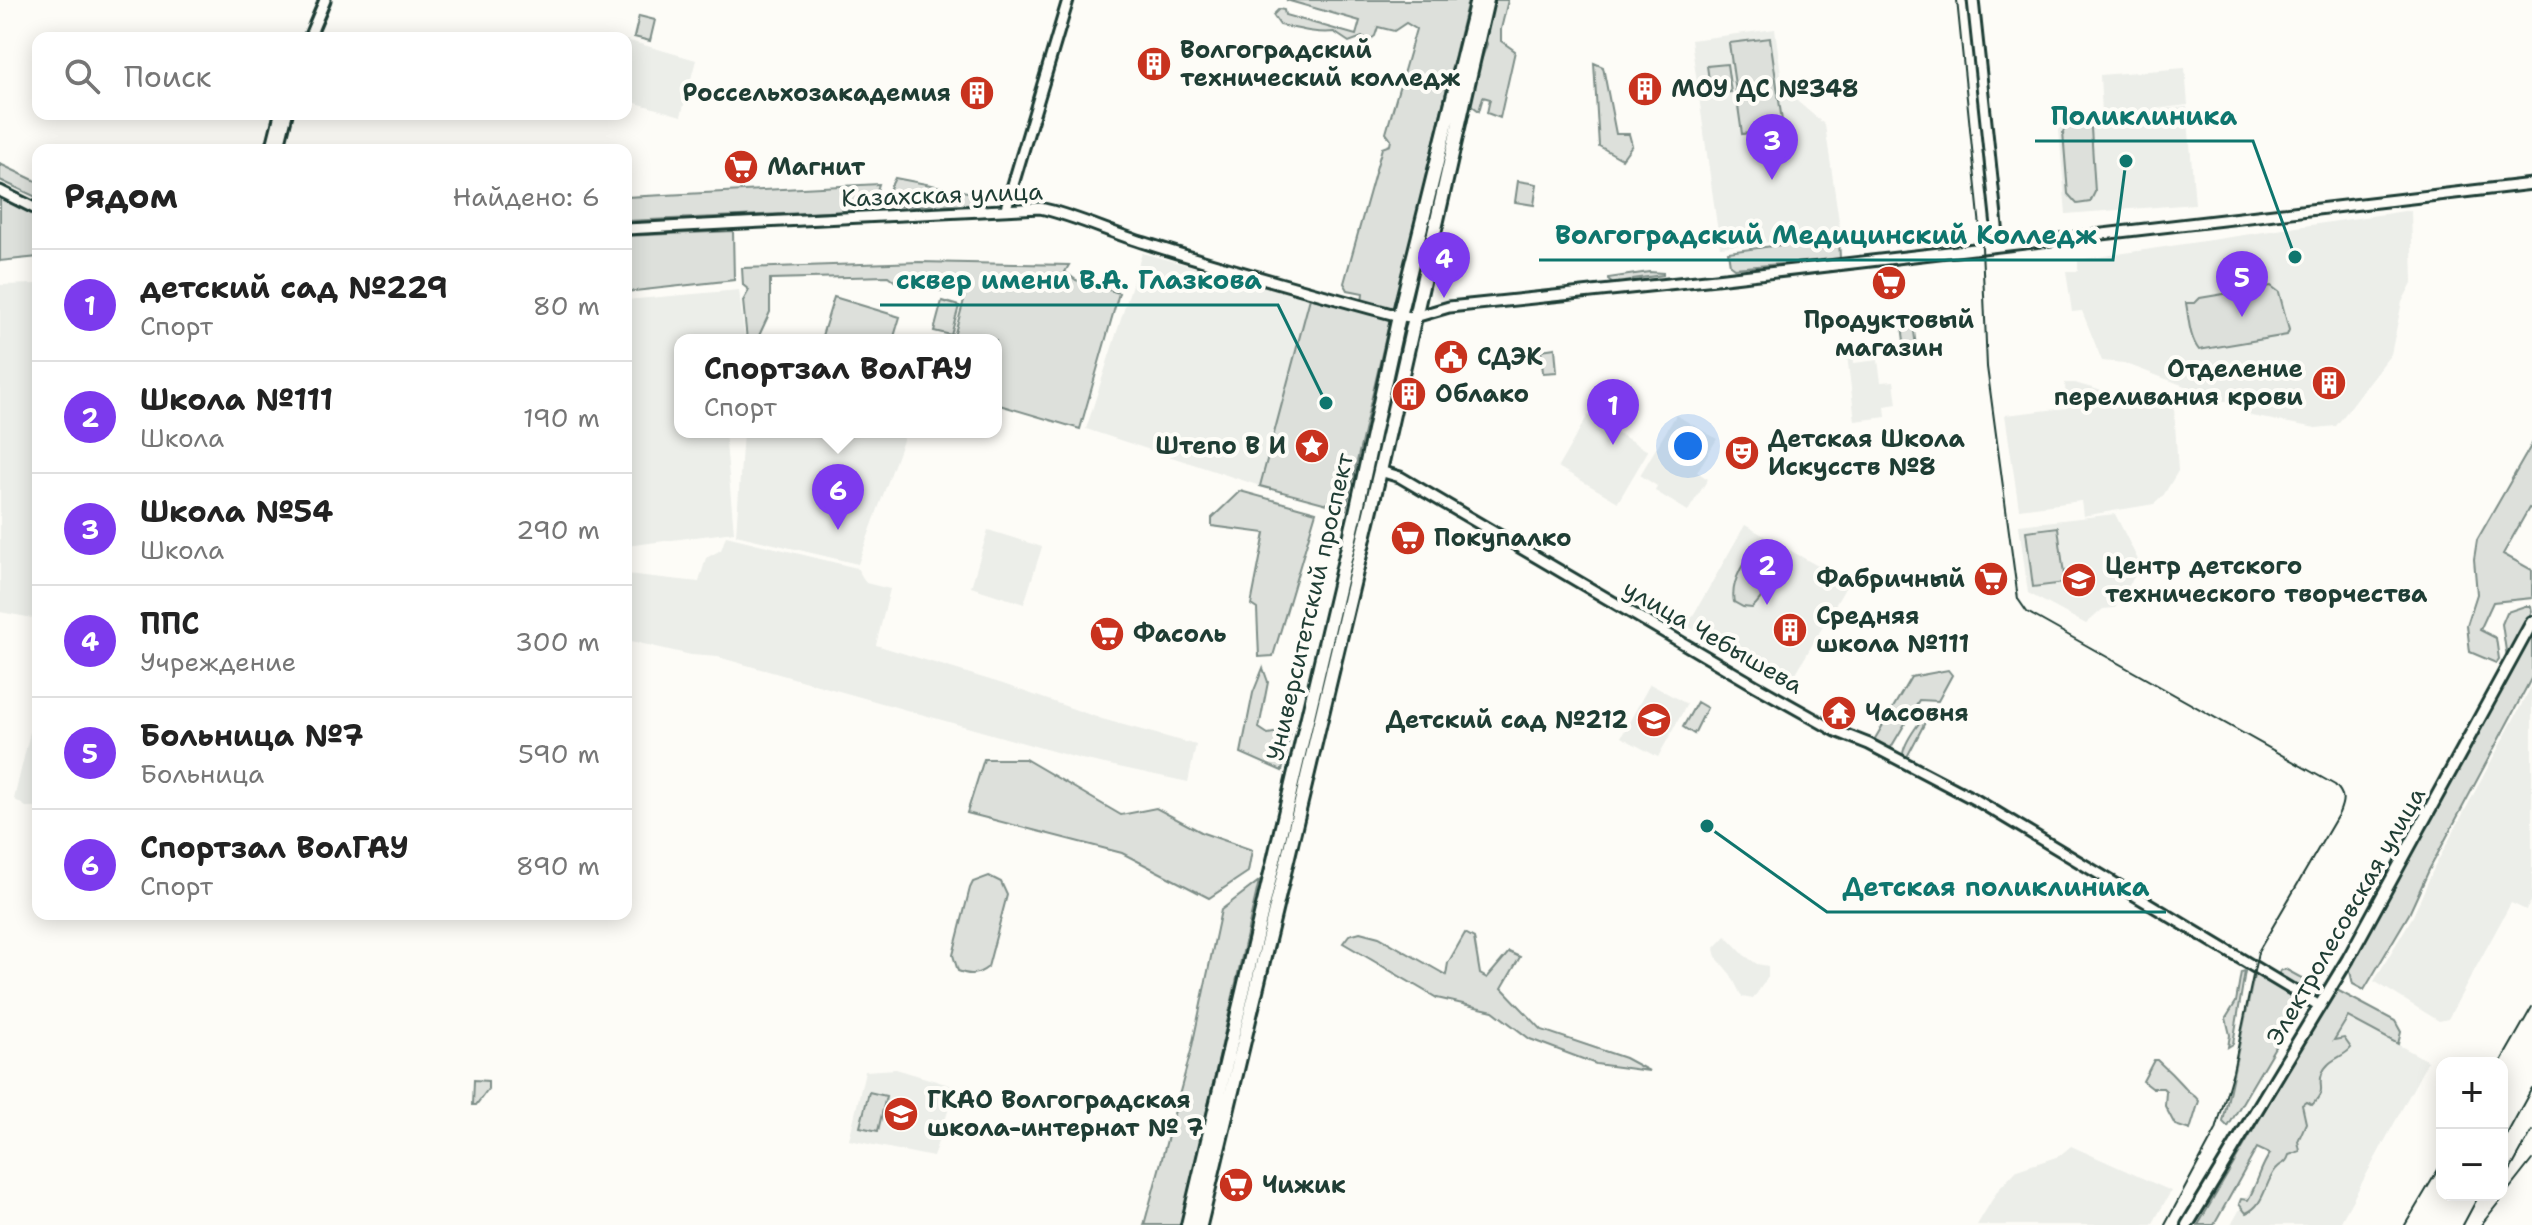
<!DOCTYPE html>
<html lang="ru">
<meta charset="utf-8">
<style>
body{margin:0;font-family:"Shantell Sans",sans-serif;background:#f6f6f6;color:#222}
.controls{position:absolute;right:24px;bottom:24px;display:grid;overflow:hidden;border-radius:16px;box-shadow:0 4px 20px #0003}
.controls button{width:72px;height:72px;display:grid;place-items:center;padding:0;border:0;border-bottom:2px solid #e0e0e0;background:#fff;color:#222;font:40px sans-serif}
.you{position:absolute;left:1688px;top:446px;width:28px;height:28px;margin:-20px;border:6px solid #fff;border-radius:50%;background:#1a73e8;box-shadow:0 0 0 12px #1a73e833}
.badge{display:grid;place-items:center;width:52px;height:52px;border-radius:50%;background:#7c3aed;color:#fff;font-size:26px;font-weight:700}
.pin{position:absolute;translate:-50% -66px;filter:drop-shadow(0 2px 4px #0008)}
.pin::after{content:'';position:absolute;top:42px;width:28px;height:24px;background:inherit;clip-path:polygon(0 0,100% 0,50% 100%)}
.popup{position:absolute;left:674px;top:334px;width:328px;height:104px;box-sizing:border-box;display:grid;place-content:center;border-radius:16px;background:#fff;filter:drop-shadow(0 2px 6px #0005);font-size:26px;white-space:nowrap;color:#767676}
.popup b{font-size:30px;color:#222}
.popup::after{content:'';position:absolute;left:50%;top:100%;margin-left:-16px;border:16px solid transparent;border-top-color:#fff}
.list{margin:0;padding:0;list-style:none}
h2{display:flex;justify-content:space-between;align-items:center;height:104px;margin:0;padding:0 32px;font-size:34px}
h2 small{font-size:26px;font-weight:400;color:#767676}
.list li{display:grid;grid-template-columns:52px 1fr auto;gap:24px;align-items:center;box-sizing:border-box;height:112px;padding:0 32px;border-top:2px solid #e0e0e0}
.list b{display:block;font-size:30px;white-space:nowrap}
.list p{margin:0;font-size:26px;white-space:nowrap;color:#767676}
.list em{font-size:26px;font-style:normal;color:#767676}
.icon{flex:none;width:44px;height:44px;fill:none;stroke:currentColor;stroke-width:2;stroke-linecap:round;stroke-linejoin:round}
.map{position:relative;flex:none;width:2532px;height:1225px;overflow:hidden}
.search{position:absolute;background:#fff;box-shadow:0 4px 20px #0003;left:32px;top:32px;width:600px;height:88px;display:flex;align-items:center;gap:20px;box-sizing:border-box;padding:0 28px;border-radius:16px;color:#767676;font-size:30px}
.panel{position:absolute;background:#fff;box-shadow:0 4px 20px #0003;left:32px;top:144px;width:600px;height:776px;border-radius:16px}
.map>svg:first-child{display:block}
</style>
<div class="map">
<svg width="2532" height="1225" viewBox="0 0 2532 1225">
<rect width="100%" height="100%" fill="#fdfcf7"/>
<filter id="ink" filterUnits="userSpaceOnUse"><feTurbulence type="fractalNoise" baseFrequency=".0125" numOctaves="2"/><feDisplacementMap in="SourceGraphic" scale="16" xChannelSelector="R" yChannelSelector="G"/><feConvolveMatrix kernelMatrix="1 2 1 2 8 2 1 2 1" color-interpolation-filters="sRGB"/></filter>
<g filter="url(#ink)">
<path fill="#eceee9" d="M1775 29 1783 89 1825 125 1841 235 1720 247 1691 40Z
M626 40 696 60 681 116 626 100Z
M2185 68 2188 105 2147 110 2187 107 2195 204 2066 214 2058 118 2102 114 2100 75Z
M2411 210 2413 281 2402 302 2391 354 2336 426 2316 428 2251 416 2245 409 2124 363 2102 361 2082 311 2072 312 2066 271H2078V260Z
M1142 253 1310 298 1260 486 1086 429Z
M38 284V619L0 612V285Z
M739 290 745 340H680V432H725L734 532 626 546V300Z
M1853 354 1854 363 1878 360 1881 382 1894 381 1897 404 1885 406 1886 417 1855 421 1847 355Z
M2065 383H2075L2109 393 2173 392 2178 471 2163 496 2154 504 2083 516 2081 501 2019 509 2005 415 2066 408Z
M1588 415 1648 451 1618 502 1558 467Z
M1676 415 1717 439 1697 472 1708 479 1688 511 1655 491 1657 486 1640 475Z
M743 432H906L858 564 736 535Z
M2115 514 2141 566 2115 608 2103 609 2086 624 2028 593 2019 525Z
M1745 525 1848 583 1789 685 1687 626Z
M988 530 1042 547 1024 604 971 587Z
M726 536 857 568 866 583 890 589 876 645 1003 684 1102 719 1196 745 1188 782 1077 758 718 657 691 655 626 640V574L699 582 706 558 721 550Z
M1650 684 1687 704 1658 757 1621 737Z
M2532 685V900L2526 910 2511 903 2448 1019 2439 1021 2374 981 2413 916 2434 868Z
M38 699V807H26L14 799Z
M1726 936 1744 955 1757 964 1768 966V977L1753 999 1742 997 1731 975 1716 957 1714 949Z
M2348 1017 2428 1061 2339 1225H2231Z
M896 1069 956 1087 933 1157 849 1140 865 1071Z
M2071 1146 2171 1191 2152 1225H1977L1998 1190 2017 1170 2059 1156Z"/>
<path fill="#dde0db" stroke="#7e8e88" stroke-width="2" d="M1286 0H1468L1394 309 1387 311 1362 304 1363 293 1348 290 1344 283 1382 148 1390 145 1391 140 1386 133 1416 29 1406 23 1394 31 1378 27 1375 36 1371 39 1362 37 1349 42 1334 32C1317 34 1298 29 1280 25L1273 15 1279 9 1284 10 1285 15 1356 35 1360 21Z
M1495 0H1508L1501 29V41L1515 51 1500 118 1487 113 1490 99 1483 97 1479 111 1470 104 1468 97 1487 44 1485 37Z
M639 16 655 20 650 41 634 37Z
M1770 38 1783 128 1742 134 1729 43Z
M1594 63 1603 67 1616 134H1629L1632 145 1622 159 1599 146Z
M1727 64 1731 92 1711 94 1707 66Z
M2077 121 2087 124 2091 128 2095 192 2090 202 2077 204 2068 194 2063 132 2066 126Z
M0 164 38 182V198L0 180Z
M895 178 978 194 981 205 887 206 886 196Z
M1518 181 1537 184 1534 205 1515 202Z
M879 184 871 210 626 221V197Z
M0 195 38 213V257L0 261Z
M733 231 734 280 626 292V236Z
M1839 237 1840 259 1734 268 1730 265 1728 252Z
M919 262 1069 265 1065 272 1076 280 1119 293 1080 429 996 404V340H953L966 293 902 287 888 276 770 279V312L757 340H747L743 301 749 290 743 285 742 268Z
M1649 272 1663 273V275L1633 279 1631 282 1613 284 1608 280V278Z
M2271 286 2279 292 2289 330 2287 335 2199 350C2189 337 2189 319 2186 303H2195L2200 298Z
M834 297 900 317 893 340 821 339Z
M1310 298 1390 319 1346 509 1260 486Z
M942 301 959 306 951 335 934 331Z
M1913 323 1916 347 1905 349 1902 325Z
M1555 348 1557 372 1543 373 1541 350Z
M2532 444V509L2529 508 2503 554 2532 570V598L2493 602 2480 630 2496 638 2499 659 2496 663 2470 652 2467 625 2477 594 2474 559 2477 540Z
M1240 491 1316 512 1273 656 1259 657 1257 609 1251 605 1265 533 1212 526V518Z
M2058 527 2065 583 2033 587 2026 531Z
M1762 546C1768 548 1776 550 1779 556 1784 567 1760 601 1752 608L1743 607 1734 602C1730 584 1745 553 1762 546Z
M2525 606H2531L2532 611 2507 658 2502 624 2507 612Z
M2532 631V677L2429 870 2409 914 2364 990 2353 984 2349 967Z
M1263 668 1268 682 1259 728 1268 734 1291 730 1282 771 1241 753 1253 693Z
M1948 670 1952 675 1938 701 1919 700 1890 749 1869 744 1873 742 1911 677Z
M1697 702 1707 708 1694 734 1683 727Z
M1933 707 1907 757 1903 755C1903 742 1925 714 1933 707Z
M984 759H1025L1121 815 1156 808 1203 833 1252 850 1248 872 1209 898 1122 853 967 813Z
M989 876 1001 882 1007 895 988 967C978 975 970 976 958 971L953 955 970 888 973 882Z
M1259 881 1181 1225H1144L1191 1051 1221 910Z
M1360 932 1379 937 1446 975 1448 963 1465 933 1474 938 1480 974 1487 978 1509 952 1520 957 1502 988 1542 1030 1625 1058 1649 1071 1596 1064 1530 1039 1493 1011 1437 998 1343 943 1349 935Z
M2285 969 2307 981 2304 987 2283 981 2278 976 2280 971Z
M2245 971 2233 1044 2228 1047 2230 1035 2226 1018 2236 1002 2241 972Z
M2255 971 2296 997 2299 1006 2228 1127 2223 1122Z
M2335 989 2395 1021 2401 1032 2398 1044 2348 1017 2334 1040 2344 1038 2351 1048C2343 1058 2327 1059 2322 1074 2317 1088 2328 1088 2312 1105L2306 1102 2302 1105 2306 1123 2298 1141 2300 1151 2289 1155C2286 1165 2282 1162 2276 1169 2264 1184 2265 1205 2246 1213L2239 1204 2241 1199 2248 1200C2257 1185 2261 1165 2270 1154L2257 1148 2214 1225H2198Z
M2154 1060H2157C2167 1069 2176 1078 2185 1088 2189 1093 2194 1094 2199 1101L2190 1130 2175 1125 2165 1106 2166 1091 2163 1088H2152L2143 1081Z
M474 1080 488 1081V1089L476 1105H473Z
M869 1092 886 1096 878 1131 860 1127Z"/>
<g fill="none" stroke-linecap="round" stroke-linejoin="round">
<g stroke="#1f3d34" stroke-width="15">
<path id="secondary" d="M1973 0 1999 245
M309 38 325 0
M271 150 280 114
M278 150 287 114
M0 191 38 210
M1006 208 1068 0
M626 229 1040 208C1076 216 1109 232 1145 243 1229 270 1314 293 1399 316L1415 317 1449 307 1716 279 2532 184
M1380 471 1400 477 1756 686 1836 731 1869 744 1976 800 2318 1005"/>
</g>
<g stroke="#1f3d34" stroke-width="16">
<path id="primary" d="M2187 1225 2348 959 2532 622"/>
</g>
<g stroke="#1f3d34" stroke-width="18">
<path id="highway" d="M1188 1225 1355 517 1399 316 1477 0
M1200 1225 1380 471 1487 0"/>
</g>
<use href="#secondary" stroke="#fdfcf7" stroke-width="9"/>
<use href="#primary" stroke="#fdfcf7" stroke-width="10"/>
<use href="#highway" stroke="#fdfcf7" stroke-width="12"/>
<path stroke="#1f3d34" stroke-width="2" d="M1957 0 1982 247 1987 367 2018 599 2027 612 2335 785C2345 795 2344 801 2339 813L2258 952 2233 1071 2216 1130 2165 1225"/>
<path stroke="#1f3d34" stroke-width="2" d="M2500 1063 2532 1007
M2502 1143 2532 1088
M2502 1185 2532 1131
M2405 1225 2442 1163
M2463 1225 2479 1195
M2481 1225 2532 1160"/>
</g>
</g>
<defs>
<g id="building-disc" transform="scale(1.8)"><circle r="9.5" fill="#c8321e" stroke="#fdfcf7"/><path d="M-4-6H4V6H1V3H-1V6H-4ZM-2.5-4.3h1.7v1.8h-1.7ZM.8-4.3h1.7v1.8H.8ZM-2.5-1h1.7V.8h-1.7ZM.8-1h1.7V.8H.8Z" fill="#fff"/></g>
<g id="supermarket-disc" transform="scale(1.8)"><circle r="9.5" fill="#c8321e" stroke="#fdfcf7"/><path d="M-6-5.5h2.5l.6 2H6L4.5 2H-2.5L-4.4-4H-6ZM-1.5 3.2a1.3 1.3 0 1 0 .1 0ZM3 3.2a1.3 1.3 0 1 0 .1 0Z" fill="#fff"/></g>
<g id="civic-disc" transform="scale(1.8)"><circle r="9.5" fill="#c8321e" stroke="#fdfcf7"/><path d="M-.6-6.5H3V-4.5H.6V-3L4-1V1h2V6H-6V1h2V-1L-.6-3ZM-1.2 2.5V6h2.4V2.5Z" fill="#fff"/></g>
<g id="sight-disc" transform="scale(1.8)"><circle r="9.5" fill="#c8321e" stroke="#fdfcf7"/><path d="M0-6L1.8-2.2L6-1.7L2.9 1.2L3.7 5.4L0 3.3L-3.7 5.4L-2.9 1.2L-6-1.7L-1.8-2.2Z" fill="#fff"/></g>
<g id="theatre-disc" transform="scale(1.8)"><circle r="9.5" fill="#c8321e" stroke="#fdfcf7"/><path d="M-5-5.5Q0-4 5-5.5V0Q5 5 0 6Q-5 5-5 0ZM-3.3-2.5H-1v1.5H-3.3ZM1-2.5H3.3v1.5H1ZM-2.8 1Q0 5.5 2.8 1Z" fill="#fff"/></g>
<g id="school-disc" transform="scale(1.8)"><circle r="9.5" fill="#c8321e" stroke="#fdfcf7"/><path d="M0-5L7-2L0 1L-7-2ZM-4 1L0 2.5L4 1V4Q0 6-4 4Z" fill="#fff"/></g>
<g id="temple-disc" transform="scale(1.8)"><circle r="9.5" fill="#c8321e" stroke="#fdfcf7"/><path d="M0-6L5-2H3V0L6.5 2.5H4V6H1.5V3h-3V6H-4V2.5H-6.5L-3 0V-2H-5Z" fill="#fff"/></g>
</defs>
<g fill-rule="evenodd">
<use href="#building-disc" x="1154" y="64"/>
<use href="#building-disc" x="1645" y="89"/>
<use href="#building-disc" x="977" y="93"/>
<use href="#supermarket-disc" x="741" y="167"/>
<use href="#supermarket-disc" x="1889" y="283"/>
<use href="#civic-disc" x="1451" y="357"/>
<use href="#building-disc" x="2329" y="383"/>
<use href="#building-disc" x="1409" y="394"/>
<use href="#sight-disc" x="1312" y="446"/>
<use href="#theatre-disc" x="1742" y="453"/>
<use href="#supermarket-disc" x="1408" y="538"/>
<use href="#supermarket-disc" x="1991" y="579"/>
<use href="#school-disc" x="2079" y="580"/>
<use href="#building-disc" x="1790" y="630"/>
<use href="#supermarket-disc" x="1107" y="634"/>
<use href="#temple-disc" x="1839" y="713"/>
<use href="#school-disc" x="1654" y="720"/>
<use href="#school-disc" x="901" y="1114"/>
<use href="#supermarket-disc" x="1236" y="1185"/>
</g>
<g text-anchor="middle" stroke-width="8" stroke-linejoin="round" paint-order="stroke">
<g font-size="24" font-weight="bold" fill="#1f3d34" stroke="#fdfcf7" text-anchor="start">
<text x="1180" y="58">Волгоградский<tspan x="1180" dy="28">технический колледж</tspan></text>
<text x="1671" y="97">МОУ ДС №348</text>
<text x="951" y="101" text-anchor="end">Россельхозакадемия</text>
<text x="767" y="175">Магнит</text>
<text x="1889" y="328" text-anchor="middle">Продуктовый<tspan x="1889" dy="28">магазин</tspan></text>
<text x="1477" y="365">СДЭК</text>
<text x="2303" y="377" text-anchor="end">Отделение<tspan x="2303" dy="28">переливания крови</tspan></text>
<text x="1435" y="402">Облако</text>
<text x="1768" y="447">Детская Школа<tspan x="1768" dy="28">Искусств №8</tspan></text>
<text x="1286" y="454" text-anchor="end">Штепо В И</text>
<text x="1434" y="546">Покупалко</text>
<text x="2105" y="574">Центр детского<tspan x="2105" dy="28">технического творчества</tspan></text>
<text x="1965" y="587" text-anchor="end">Фабричный</text>
<text x="1816" y="624">Средняя<tspan x="1816" dy="28">школа №111</tspan></text>
<text x="1133" y="642">Фасоль</text>
<text x="1865" y="721">Часовня</text>
<text x="1628" y="728" text-anchor="end">Детский сад №212</text>
<text x="927" y="1108">ГКАО Волгоградская<tspan x="927" dy="28">школа-интернат № 7</tspan></text>
<text x="1262" y="1193">Чижик</text>
</g>
<g font-size="24" fill="#1f3d34" stroke="#fdfcf7">
<text transform="translate(942 195) rotate(-2)" y="8">Казахская улица</text>
<text transform="translate(1310 607) rotate(-77)" y="8">Университетский проспект</text>
<text transform="translate(1713 637) rotate(30)" y="8">улица Чебышева</text>
<text transform="translate(2346 916) rotate(-60)" y="8">Электролесовская улица</text>
</g>
</g>
<path fill="none" stroke="#0f766e" stroke-width="3" d="M2295 257L2253 141H2035M2126 161L2113 260H1539M1326 403L1278 305H880M1707 826L1827 912H2166"/>
<g fill="#0f766e" stroke="#fdfcf7" stroke-width="3">
<circle cx="2295" cy="257" r="8"/>
<circle cx="2126" cy="161" r="8"/>
<circle cx="1326" cy="403" r="8"/>
<circle cx="1707" cy="826" r="8"/>
</g>
<g font-size="26" text-anchor="middle" font-weight="bold" fill="#0f766e" stroke="#fdfcf7" stroke-width="8" stroke-linejoin="round" paint-order="stroke">
<text x="2144" y="125">Поликлиника</text>
<text x="1826" y="244">Волгоградский Медицинский Колледж</text>
<text x="1079" y="289">сквер имени В.А. Глазкова</text>
<text x="1996" y="896">Детская поликлиника</text>
</g>
</svg>
<div class="controls">
<button>+</button>
<button>−</button>
</div>
<div class="you"></div>
<div class="pin badge" style="left:1613px;top:445px">1</div>
<div class="pin badge" style="left:1767px;top:605px">2</div>
<div class="pin badge" style="left:1772px;top:180px">3</div>
<div class="pin badge" style="left:1444px;top:298px">4</div>
<div class="pin badge" style="left:2242px;top:317px">5</div>
<div class="pin badge" style="left:838px;top:530px">6</div>
<div class="popup"><b>Спортзал ВолГАУ</b>Спорт</div>
<div class="search"><svg class="icon" aria-label="search" viewBox="0 0 24 24"><circle cx="10" cy="10" r="6"/><path d="M15 15l6 6"/></svg>Поиск</div>
<section class="panel">
<h2>Рядом<small>Найдено: 6</small></h2>
<ul class="list">
<li><span class="badge">1</span><div><b>детский сад №229</b><p>Спорт</p></div><em>80 m</em></li>
<li><span class="badge">2</span><div><b>Школа №111</b><p>Школа</p></div><em>190 m</em></li>
<li><span class="badge">3</span><div><b>Школа №54</b><p>Школа</p></div><em>290 m</em></li>
<li><span class="badge">4</span><div><b>ППС</b><p>Учреждение</p></div><em>300 m</em></li>
<li><span class="badge">5</span><div><b>Больница №7</b><p>Больница</p></div><em>590 m</em></li>
<li><span class="badge">6</span><div><b>Спортзал ВолГАУ</b><p>Спорт</p></div><em>890 m</em></li>
</ul>
</section>
</div>
